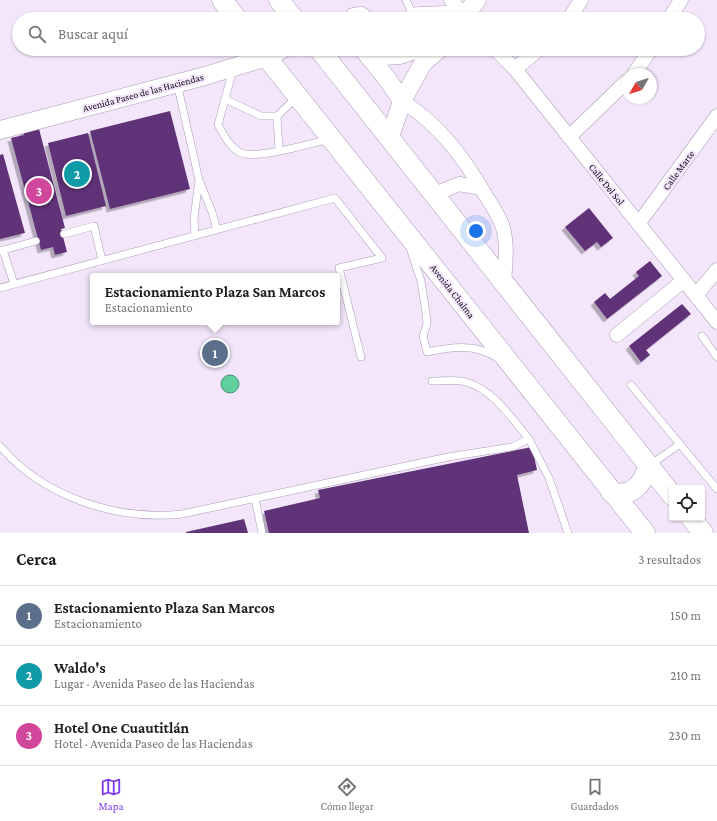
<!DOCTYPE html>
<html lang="es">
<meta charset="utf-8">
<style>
body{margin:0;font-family:"Crimson Pro",serif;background:#f2f2f2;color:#202124}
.controls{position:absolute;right:12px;bottom:12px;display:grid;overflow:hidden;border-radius:4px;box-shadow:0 1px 3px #0004}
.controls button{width:36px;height:36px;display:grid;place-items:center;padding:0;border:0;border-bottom:1px solid #e0e0e0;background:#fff;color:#202124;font:20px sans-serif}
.compass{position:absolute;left:621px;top:68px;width:36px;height:36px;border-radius:50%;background:#fff;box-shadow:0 1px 3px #0004;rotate:231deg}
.you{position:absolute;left:476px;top:231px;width:14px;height:14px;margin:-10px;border:3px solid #fff;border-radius:50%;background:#1a73e8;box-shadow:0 0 0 6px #1a73e833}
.badge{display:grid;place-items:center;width:26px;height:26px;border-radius:50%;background:#7c3aed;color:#fff;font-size:13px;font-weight:700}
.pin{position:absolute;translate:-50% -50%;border:2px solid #fff;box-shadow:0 1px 4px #0006}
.popup{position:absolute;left:90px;top:273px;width:250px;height:52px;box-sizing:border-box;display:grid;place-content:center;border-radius:4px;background:#fff;filter:drop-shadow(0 1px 3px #0005);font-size:13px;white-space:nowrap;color:#757577}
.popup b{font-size:15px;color:#202124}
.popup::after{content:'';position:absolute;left:50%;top:100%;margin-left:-8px;border:8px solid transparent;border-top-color:#fff}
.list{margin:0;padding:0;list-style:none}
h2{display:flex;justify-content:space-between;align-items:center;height:52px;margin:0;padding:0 16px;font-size:17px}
h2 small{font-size:13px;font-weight:400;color:#757577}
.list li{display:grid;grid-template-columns:26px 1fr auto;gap:12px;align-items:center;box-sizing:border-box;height:60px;padding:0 16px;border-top:1px solid #e0e0e0}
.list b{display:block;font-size:15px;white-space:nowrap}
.list p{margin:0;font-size:13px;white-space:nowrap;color:#757577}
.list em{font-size:13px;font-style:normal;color:#757577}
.icon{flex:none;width:22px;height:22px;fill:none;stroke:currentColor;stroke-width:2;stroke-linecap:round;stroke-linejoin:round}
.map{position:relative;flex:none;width:717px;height:533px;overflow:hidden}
.search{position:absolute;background:#fff;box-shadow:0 1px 3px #0004;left:12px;right:12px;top:12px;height:44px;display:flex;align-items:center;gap:10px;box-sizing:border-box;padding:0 14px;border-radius:22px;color:#757577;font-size:15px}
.sheet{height:232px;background:#fff}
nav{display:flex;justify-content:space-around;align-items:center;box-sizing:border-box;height:56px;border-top:1px solid #e0e0e0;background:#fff;font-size:11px;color:#757577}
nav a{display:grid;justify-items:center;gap:2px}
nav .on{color:#7c3aed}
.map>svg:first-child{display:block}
</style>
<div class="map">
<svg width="717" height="533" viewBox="0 0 717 533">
<defs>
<filter id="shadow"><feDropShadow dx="-3.5" dy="3.5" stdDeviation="0" flood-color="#0004"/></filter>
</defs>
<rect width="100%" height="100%" fill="#f3e6fb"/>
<path fill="#61ce9e" stroke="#499374" d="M221 384a9 9 0 1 1 18 0a9 9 0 1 1-18 0Z"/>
<path fill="#603178" filter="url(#shadow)" d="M170 111 190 189 110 209 90 131Z
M38 125 65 228 61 229 67 252 55 255 53 247 41 250 11 138 24 135 22 129Z
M88 133 106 206 66 216 48 143Z
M3 154 25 233 0 239V155Z
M589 208 613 238 601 247 597 242 585 251 565 227Z
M650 261 662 276 607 319 594 302 605 293 610 299 639 276 636 272Z
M682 304 691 314 646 350 650 355 641 362 629 346Z
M532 447 537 470 517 475 529 533H269L264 511 320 498 318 490Z
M244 519 248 533H186V532Z"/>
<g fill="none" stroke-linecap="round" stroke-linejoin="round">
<g stroke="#ab9cb5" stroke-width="8">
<path id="service" d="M406 0 411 11 407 19
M411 11 458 9
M345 19 351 12 362 10 374 19
M233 69 218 125C224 135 229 146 239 152 252 161 313 143 330 139
M177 83 199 180 212 212 217 230
M225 99 261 116H277L297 97
M277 116 279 151
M64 234 94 226 102 260
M195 236 194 218 199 181
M3 250 14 284
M0 251 36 241
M411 251 421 281 426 313 427 324 423 336 427 352C451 347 476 343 497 358
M0 288 335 198 382 258 339 268 361 357
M702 336 717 357
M631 385 717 489
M529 439 549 478 568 533
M0 446C43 497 117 521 182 514L448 457 512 447 529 439C511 418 494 390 466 382 457 379 443 381 432 381
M650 465 680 444
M255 498 262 533"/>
</g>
<g stroke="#ab9cb5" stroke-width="15">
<path id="minor" d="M451 0 467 19
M569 19 581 0
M669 19 681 0
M495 49 515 69 717 322
M515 69 539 49
M634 74 651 49
M402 101C440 125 464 158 486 196 492 206 500 217 503 228 508 245 505 265 504 283
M569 137 627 81
M435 194 459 184 481 188
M639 223 717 116
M696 295 717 270
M617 335 684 280"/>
</g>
<g stroke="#ab9cb5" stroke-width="19">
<path id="tertiary" d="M464 16 477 0
M363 49 388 80 402 101 390 137
M370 57 400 55 417 49
M402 101 423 63 439 49
M0 130 205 76 267 57 283 49"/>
</g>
<g stroke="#ab9cb5" stroke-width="21">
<path id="secondary" d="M222 0 237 19
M279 0 294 19
M260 49 645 533
M319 49 672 495
M611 492C631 498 643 485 648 466
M691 518 703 533"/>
</g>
<use href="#service" stroke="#fff" stroke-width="7"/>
<use href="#minor" stroke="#fff" stroke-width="14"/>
<use href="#tertiary" stroke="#fff" stroke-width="18"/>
<use href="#secondary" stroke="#fff" stroke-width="20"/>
</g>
<g text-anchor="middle" stroke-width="4" stroke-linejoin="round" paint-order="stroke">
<g font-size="10" fill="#100a13" stroke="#f3e6fb">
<text transform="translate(143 92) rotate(-15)" y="4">Avenida Paseo de las Haciendas</text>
<text transform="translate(678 170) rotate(-54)" y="4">Calle Marte</text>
<text transform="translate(607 184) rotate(51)" y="4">Calle Del Sol</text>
<text transform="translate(453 291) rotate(52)" y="4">Avenida Chalma</text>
</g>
</g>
</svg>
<div class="controls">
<button><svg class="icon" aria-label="locate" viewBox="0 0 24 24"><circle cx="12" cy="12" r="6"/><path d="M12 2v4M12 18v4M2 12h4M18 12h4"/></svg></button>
</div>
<svg class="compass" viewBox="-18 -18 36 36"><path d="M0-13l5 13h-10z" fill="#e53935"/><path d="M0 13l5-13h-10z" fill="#757577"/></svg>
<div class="you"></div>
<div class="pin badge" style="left:215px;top:353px;background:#5c6f8a">1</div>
<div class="popup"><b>Estacionamiento Plaza San Marcos</b>Estacionamiento</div>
<div class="pin badge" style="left:77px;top:174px;background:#0f9aa8">2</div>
<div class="pin badge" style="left:39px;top:191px;background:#d1479c">3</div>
<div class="search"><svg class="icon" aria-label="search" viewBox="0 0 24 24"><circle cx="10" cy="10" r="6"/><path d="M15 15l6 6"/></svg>Buscar aquí</div>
</div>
<section class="sheet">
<h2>Cerca<small>3 resultados</small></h2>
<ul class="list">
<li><span class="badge" style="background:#5c6f8a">1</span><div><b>Estacionamiento Plaza San Marcos</b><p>Estacionamiento</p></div><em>150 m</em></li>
<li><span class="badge" style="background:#0f9aa8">2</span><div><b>Waldo's</b><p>Lugar · Avenida Paseo de las Haciendas</p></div><em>210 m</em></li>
<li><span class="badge" style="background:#d1479c">3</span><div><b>Hotel One Cuautitlán</b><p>Hotel · Avenida Paseo de las Haciendas</p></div><em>230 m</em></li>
</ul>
</section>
<nav>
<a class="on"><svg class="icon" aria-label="map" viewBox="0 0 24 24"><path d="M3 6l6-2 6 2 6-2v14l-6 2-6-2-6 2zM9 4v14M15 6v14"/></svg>Mapa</a>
<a><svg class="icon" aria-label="directions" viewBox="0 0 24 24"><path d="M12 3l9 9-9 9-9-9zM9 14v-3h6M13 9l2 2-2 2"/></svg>Cómo llegar</a>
<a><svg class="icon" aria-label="saved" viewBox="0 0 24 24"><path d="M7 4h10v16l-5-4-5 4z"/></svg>Guardados</a>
</nav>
